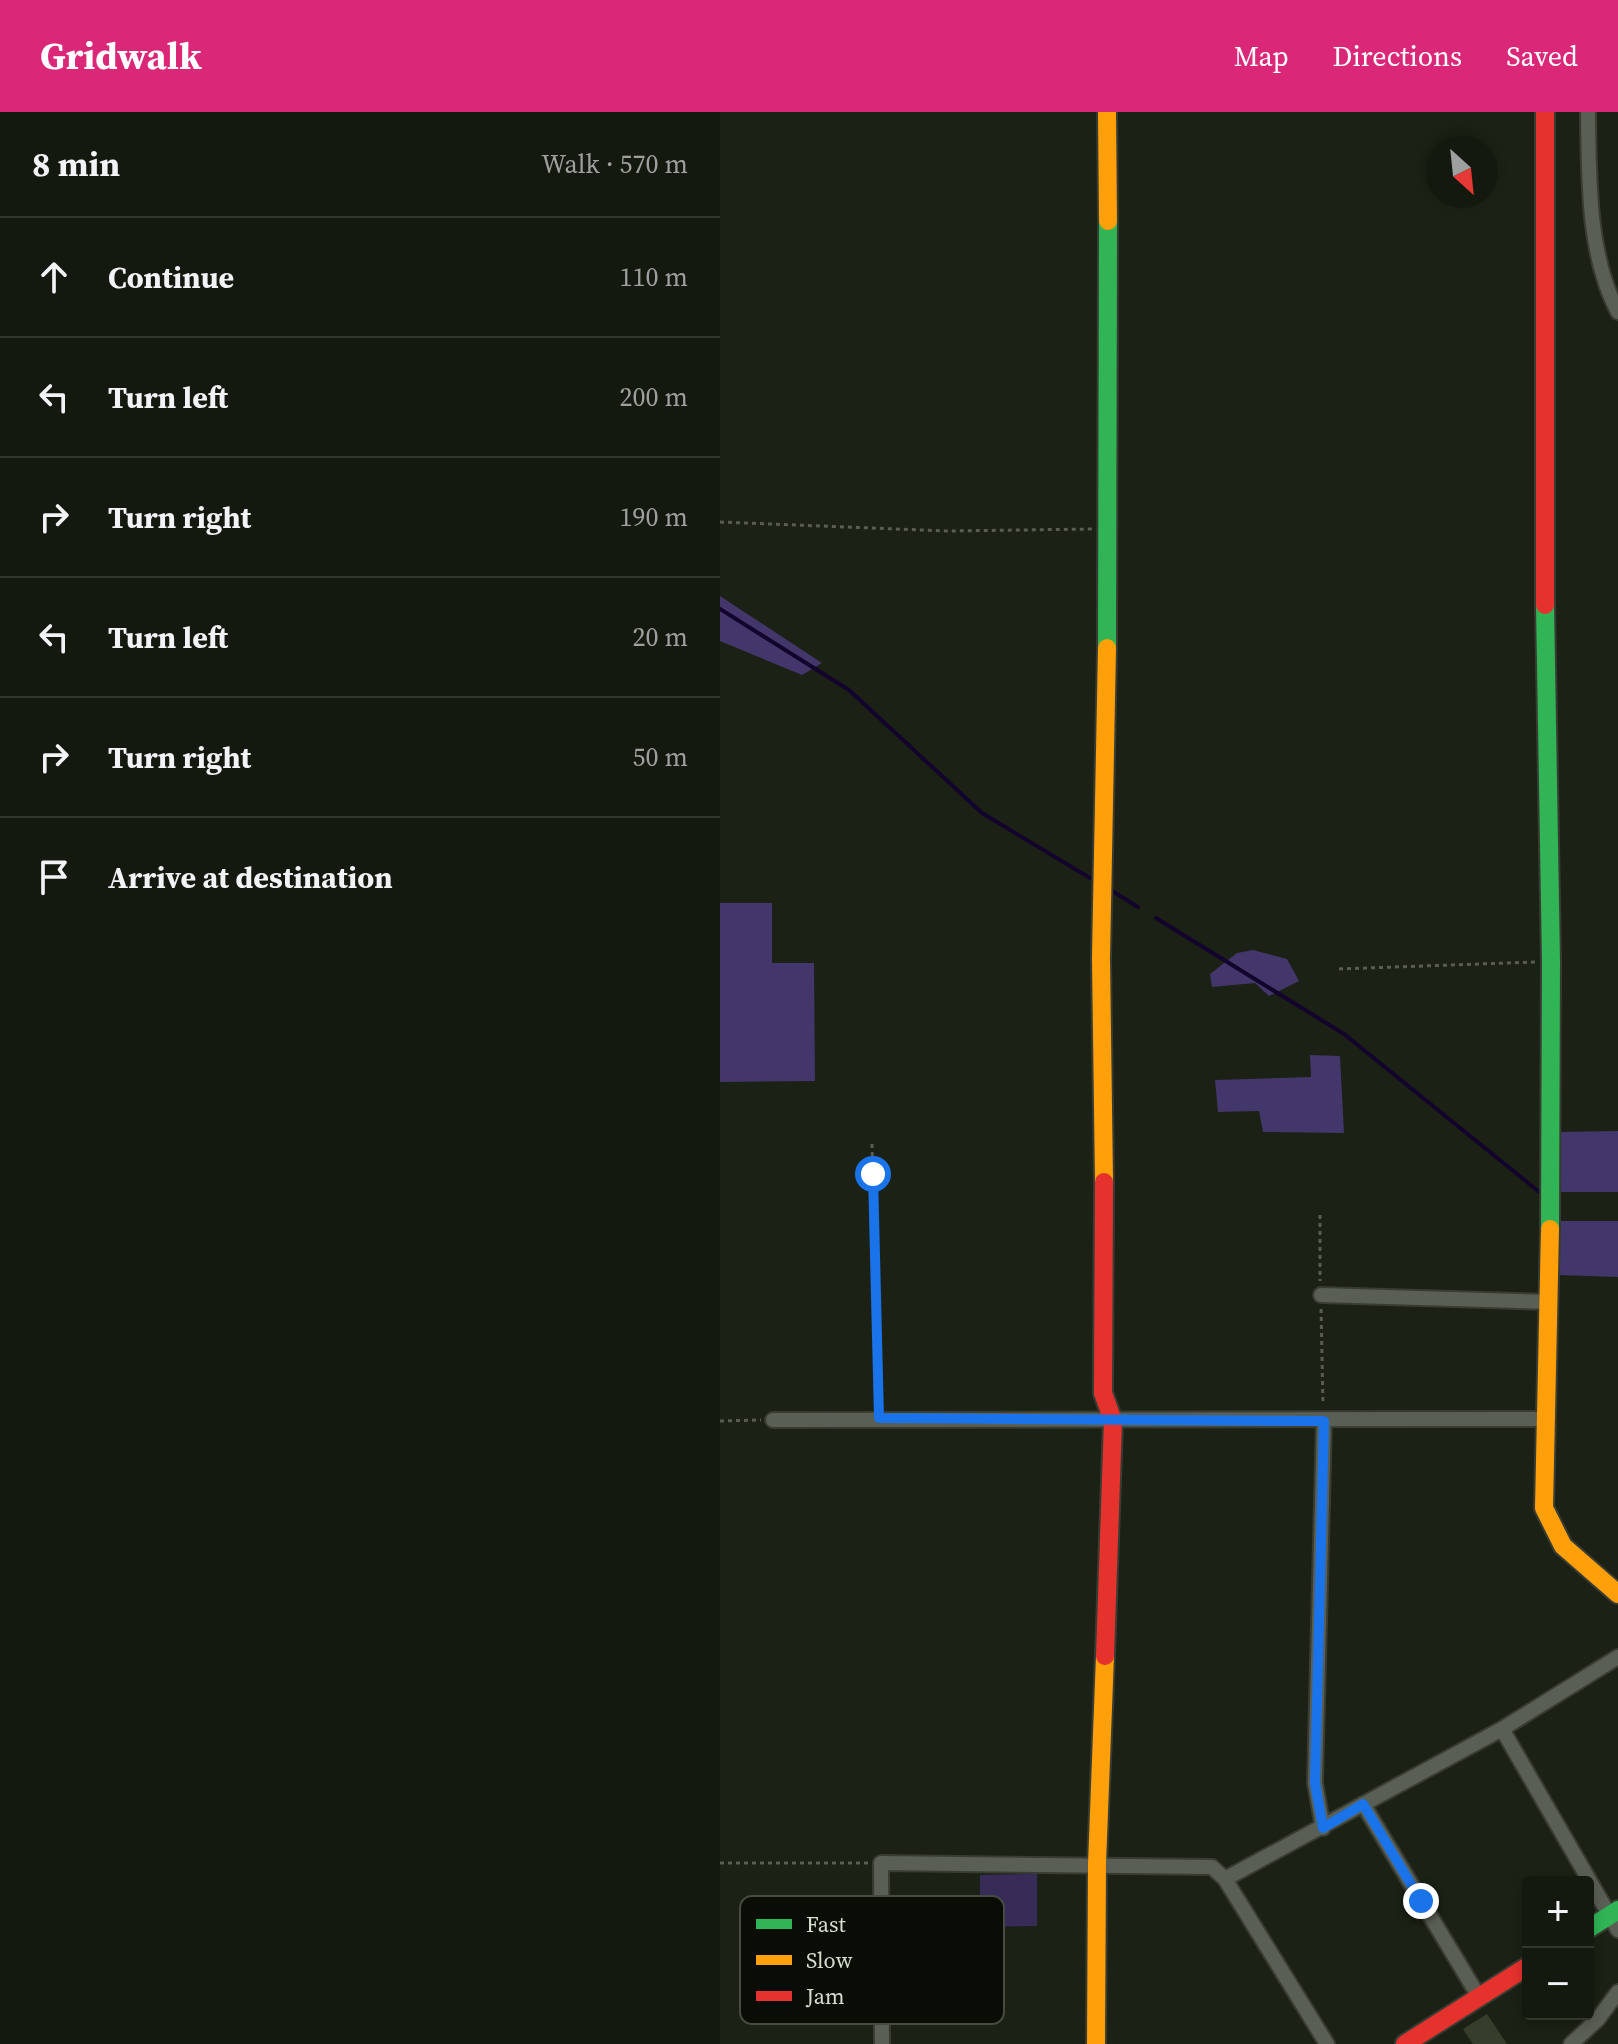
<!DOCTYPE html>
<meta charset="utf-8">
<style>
body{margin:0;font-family:"Source Serif 4",serif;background:#21261d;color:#f1f3f6}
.controls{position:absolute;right:24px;bottom:24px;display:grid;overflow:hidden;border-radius:8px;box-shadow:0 4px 12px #0003}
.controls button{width:72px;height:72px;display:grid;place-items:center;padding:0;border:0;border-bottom:2px solid #33382f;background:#14190f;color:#f1f3f6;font:40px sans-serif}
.compass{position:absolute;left:706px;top:24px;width:72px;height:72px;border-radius:50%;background:#14190f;box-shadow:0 4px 12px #0003;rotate:153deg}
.stop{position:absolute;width:24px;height:24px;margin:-18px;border:6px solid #1a73e8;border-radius:50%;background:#fff}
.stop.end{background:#1a73e8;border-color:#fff;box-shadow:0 2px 8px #0008}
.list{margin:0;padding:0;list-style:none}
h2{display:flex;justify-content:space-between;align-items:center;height:104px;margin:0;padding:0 32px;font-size:34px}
h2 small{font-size:26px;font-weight:400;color:#9da09e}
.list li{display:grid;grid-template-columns:52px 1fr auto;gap:24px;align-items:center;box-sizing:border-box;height:120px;padding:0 32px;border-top:2px solid #33382f}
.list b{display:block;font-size:30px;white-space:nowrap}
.list em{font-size:26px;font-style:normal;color:#9da09e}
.icon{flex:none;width:44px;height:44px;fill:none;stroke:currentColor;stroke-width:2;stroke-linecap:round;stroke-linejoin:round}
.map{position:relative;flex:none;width:898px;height:1932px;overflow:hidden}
header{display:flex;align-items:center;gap:48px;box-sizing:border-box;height:112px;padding:0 40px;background:#db2777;color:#fff}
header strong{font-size:38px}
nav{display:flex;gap:44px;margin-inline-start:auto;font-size:28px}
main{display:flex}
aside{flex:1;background:#14190f}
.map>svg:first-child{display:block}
</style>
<header>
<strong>Gridwalk</strong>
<nav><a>Map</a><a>Directions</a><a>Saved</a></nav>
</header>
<main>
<aside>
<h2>8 min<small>Walk · 570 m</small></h2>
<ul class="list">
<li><svg class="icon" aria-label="ahead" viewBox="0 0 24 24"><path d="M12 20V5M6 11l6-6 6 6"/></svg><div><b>Continue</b></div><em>110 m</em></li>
<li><svg class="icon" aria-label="left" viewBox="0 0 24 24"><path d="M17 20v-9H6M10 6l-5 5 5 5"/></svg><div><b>Turn left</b></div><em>200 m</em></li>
<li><svg class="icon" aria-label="right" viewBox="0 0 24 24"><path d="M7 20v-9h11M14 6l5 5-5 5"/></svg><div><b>Turn right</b></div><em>190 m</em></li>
<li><svg class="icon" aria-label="left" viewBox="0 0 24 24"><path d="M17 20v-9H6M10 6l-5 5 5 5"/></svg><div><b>Turn left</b></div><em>20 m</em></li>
<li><svg class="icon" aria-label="right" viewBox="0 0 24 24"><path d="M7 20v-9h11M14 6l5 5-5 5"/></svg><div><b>Turn right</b></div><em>50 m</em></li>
<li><svg class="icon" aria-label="arrive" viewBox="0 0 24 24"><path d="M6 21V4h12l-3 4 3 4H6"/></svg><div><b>Arrive at destination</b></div></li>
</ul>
</aside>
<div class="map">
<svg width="898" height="1932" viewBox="0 0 898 1932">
<rect width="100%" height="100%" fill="#1b2114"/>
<path fill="#372c57" d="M317 1762V1814L260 1815V1763Z"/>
<path fill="#43366b" d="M0 484 102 551 82 563 0 529Z
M0 791H52V851H94L95 969 0 970Z
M533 838 567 847 579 869 549 884 535 871 492 875 490 862 517 841Z
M590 943 620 944 624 1021 543 1020 539 999 498 1000 495 968 591 965Z
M898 1019V1080H839V1020Z
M838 1109H898V1165L838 1163Z"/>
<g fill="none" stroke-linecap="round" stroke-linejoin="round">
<path stroke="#12042c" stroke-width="4" d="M0 497 129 578 262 701 370 766
M389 777 418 795
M436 806 624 922 823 1083"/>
</g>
<path fill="#363e2b" d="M767 1902 787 1932H753L743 1917Z"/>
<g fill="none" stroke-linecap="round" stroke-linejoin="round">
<g stroke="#383c33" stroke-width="18">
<path id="street" d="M868 0C869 64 867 142 898 200
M601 1183 830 1190
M53 1308 826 1307
M782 1617 898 1818
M643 1692 759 1885
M603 1716 595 1671 604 1309
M505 1767 782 1617 898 1545
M162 1932 161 1751 492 1755 505 1767 607 1932
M851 1932 878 1907 898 1880"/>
</g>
<g stroke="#383c33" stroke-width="22">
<path id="fast" d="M825 493 831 849 830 1117
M387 536 388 109
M868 1817 898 1798"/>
</g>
<g stroke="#383c33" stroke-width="22">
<path id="slow" d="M387 0 388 109
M384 1070 381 846 387 536
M830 1117 824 1396 843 1434 898 1482
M376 1932 377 1752 385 1544"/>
</g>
<g stroke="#383c33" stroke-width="22">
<path id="jam" d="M825 0V493
M384 1070 383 1281 393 1309 385 1544
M685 1932 808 1854"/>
</g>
<path stroke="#595d54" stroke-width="3" stroke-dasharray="4 4" stroke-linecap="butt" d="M0 410 227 419 373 417
M619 857 815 850
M152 1032 159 1294
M600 1103V1169
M601 1197 603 1293
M0 1309 41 1308
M0 1751H149"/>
<use href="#street" stroke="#5a5f55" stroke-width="14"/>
<use href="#fast" stroke="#30b455" stroke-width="18"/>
<use href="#slow" stroke="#ff9f0a" stroke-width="18"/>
<use href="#jam" stroke="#e5322d" stroke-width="18"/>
</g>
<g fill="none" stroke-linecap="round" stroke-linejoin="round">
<path stroke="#1a73e8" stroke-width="10" d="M153 1062 159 1306 604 1309 595 1671 603 1716 643 1692 701 1789"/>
</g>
<rect x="20" y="1784" width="264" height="128" rx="12" fill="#090d05" stroke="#464c42" stroke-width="2"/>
<rect x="36" y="1807" width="36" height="10" fill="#30b455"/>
<rect x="36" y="1843" width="36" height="10" fill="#ff9f0a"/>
<rect x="36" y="1879" width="36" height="10" fill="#e5322d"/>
<g font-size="22" fill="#d6decf">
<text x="86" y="1820">Fast</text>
<text x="86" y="1856">Slow</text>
<text x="86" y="1892">Jam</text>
</g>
</svg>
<div class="controls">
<button>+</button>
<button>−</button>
</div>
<svg class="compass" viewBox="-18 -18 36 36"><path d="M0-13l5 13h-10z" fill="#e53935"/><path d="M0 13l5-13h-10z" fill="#9da09e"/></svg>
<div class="stop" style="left:153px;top:1062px"></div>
<div class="stop end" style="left:701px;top:1789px"></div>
</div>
</main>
